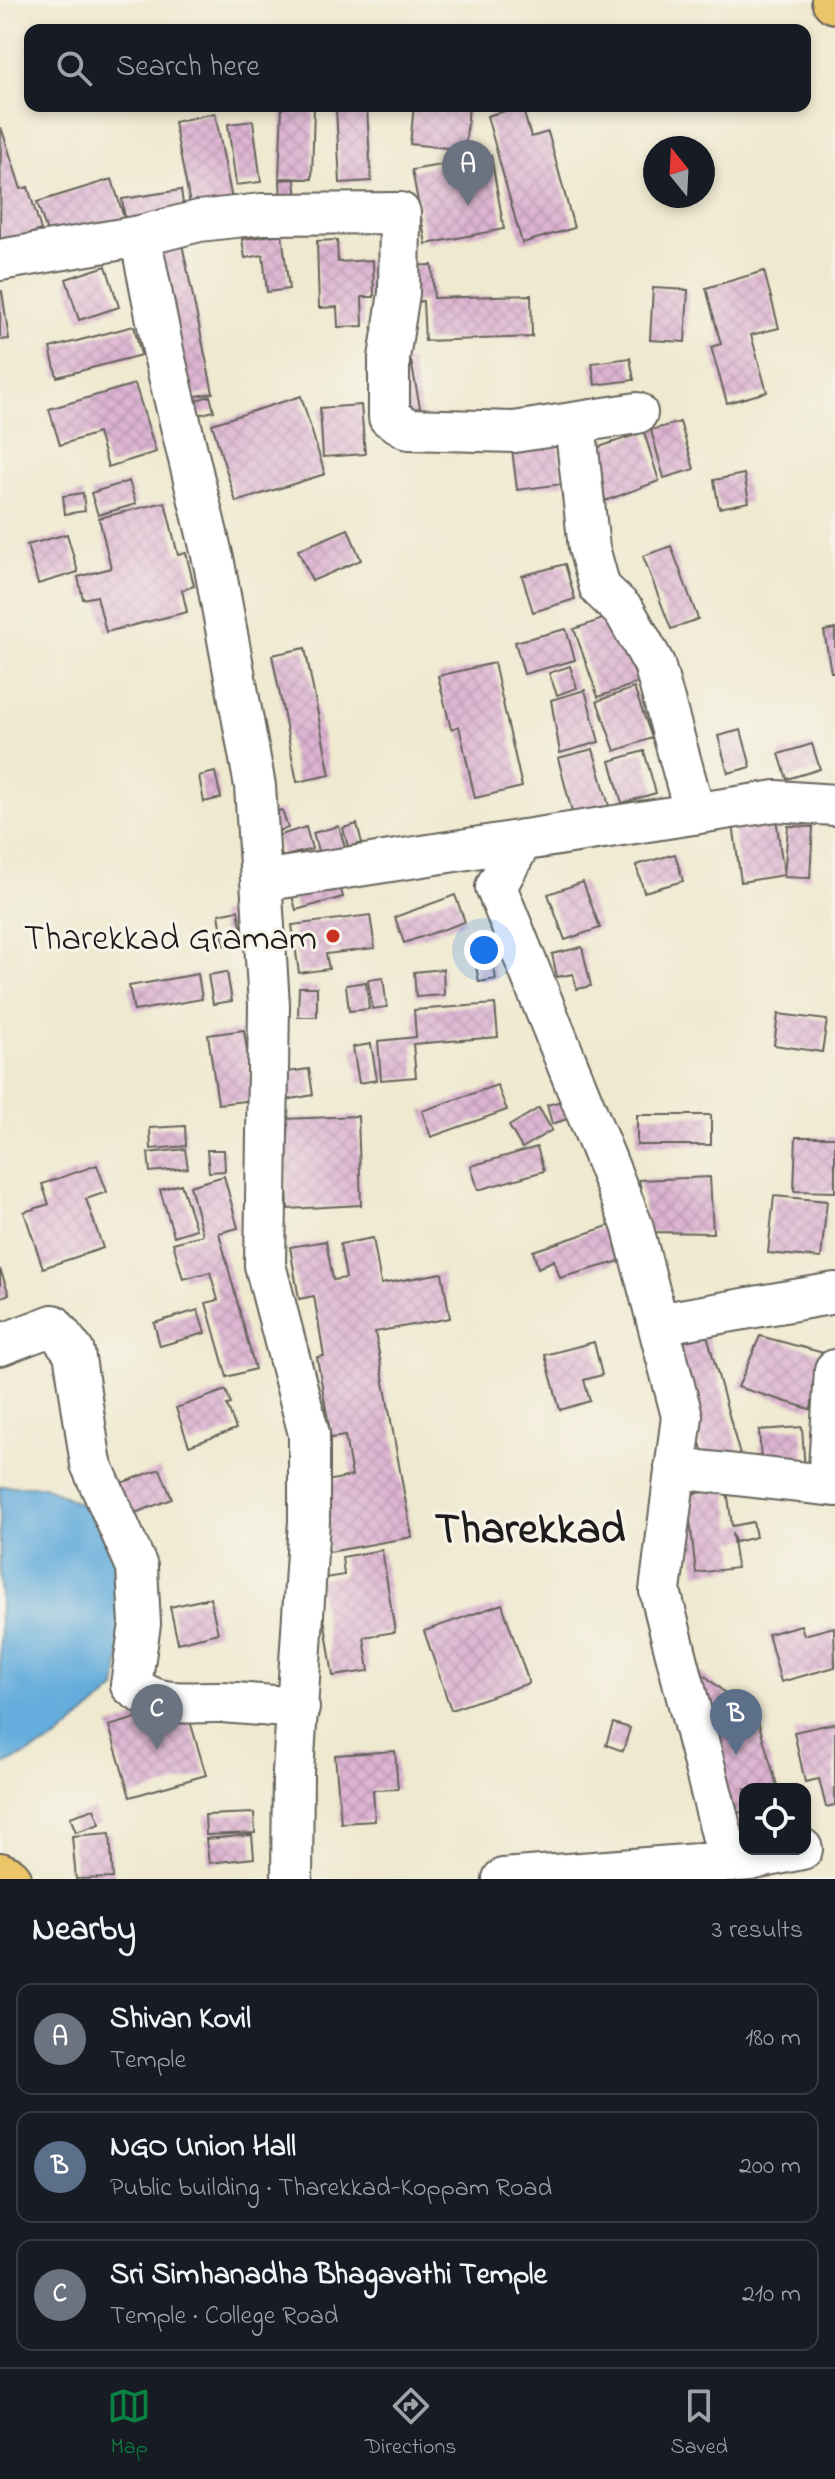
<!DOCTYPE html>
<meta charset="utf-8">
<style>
body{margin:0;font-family:"Indie Flower",sans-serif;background:#20242c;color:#f1f3f6}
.controls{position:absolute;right:24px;bottom:24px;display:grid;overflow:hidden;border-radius:16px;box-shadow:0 4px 12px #0003}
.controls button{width:72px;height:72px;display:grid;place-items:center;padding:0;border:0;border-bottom:2px solid #363941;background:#171b24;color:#f1f3f6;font:40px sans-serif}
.compass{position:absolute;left:643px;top:136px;width:72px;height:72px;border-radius:50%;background:#171b24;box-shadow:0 4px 12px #0003;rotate:342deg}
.you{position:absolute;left:484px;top:950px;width:28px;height:28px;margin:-20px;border:6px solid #fff;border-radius:50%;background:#1a73e8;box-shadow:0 0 0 12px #1a73e833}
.badge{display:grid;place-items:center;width:52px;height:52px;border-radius:50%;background:#0b8043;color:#fff;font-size:26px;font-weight:700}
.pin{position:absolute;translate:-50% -66px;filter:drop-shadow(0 2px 4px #0008)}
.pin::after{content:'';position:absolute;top:42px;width:28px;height:24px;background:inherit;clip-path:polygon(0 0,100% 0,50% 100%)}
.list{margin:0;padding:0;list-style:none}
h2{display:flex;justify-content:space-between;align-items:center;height:104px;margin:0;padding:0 32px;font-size:34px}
h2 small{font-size:26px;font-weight:400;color:#9ea1a6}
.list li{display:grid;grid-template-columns:52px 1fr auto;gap:24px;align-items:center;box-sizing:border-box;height:112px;margin:0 16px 16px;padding:0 16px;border:2px solid #363941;border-radius:16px}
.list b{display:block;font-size:30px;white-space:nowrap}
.list p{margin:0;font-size:26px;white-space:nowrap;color:#9ea1a6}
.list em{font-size:26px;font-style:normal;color:#9ea1a6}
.icon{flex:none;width:44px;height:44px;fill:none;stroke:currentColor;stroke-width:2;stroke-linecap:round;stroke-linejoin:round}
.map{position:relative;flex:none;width:835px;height:1879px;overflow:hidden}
.search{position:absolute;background:#171b24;box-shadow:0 4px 12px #0003;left:24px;right:24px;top:24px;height:88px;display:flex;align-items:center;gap:20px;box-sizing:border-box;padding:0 28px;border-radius:16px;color:#9ea1a6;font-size:30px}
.sheet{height:488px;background:#171b24}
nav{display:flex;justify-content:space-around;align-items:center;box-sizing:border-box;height:112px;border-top:2px solid #363941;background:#171b24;font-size:22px;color:#9ea1a6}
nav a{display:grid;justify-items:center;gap:4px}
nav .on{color:#0b8043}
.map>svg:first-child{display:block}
</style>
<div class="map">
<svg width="835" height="1879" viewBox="0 0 835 1879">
<defs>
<pattern id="building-cross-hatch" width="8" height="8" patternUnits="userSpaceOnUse" patternTransform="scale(2)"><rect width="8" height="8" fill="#ddb4d2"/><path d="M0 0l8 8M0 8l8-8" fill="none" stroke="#bd9ab4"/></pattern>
</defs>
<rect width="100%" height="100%" fill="#f7f3e8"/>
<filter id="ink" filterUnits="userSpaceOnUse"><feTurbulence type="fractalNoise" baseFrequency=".0125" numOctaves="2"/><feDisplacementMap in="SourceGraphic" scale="16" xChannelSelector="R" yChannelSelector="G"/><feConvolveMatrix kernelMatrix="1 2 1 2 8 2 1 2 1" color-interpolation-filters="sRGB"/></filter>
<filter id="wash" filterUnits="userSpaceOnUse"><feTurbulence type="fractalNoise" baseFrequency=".006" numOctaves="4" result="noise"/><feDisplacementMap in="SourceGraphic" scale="32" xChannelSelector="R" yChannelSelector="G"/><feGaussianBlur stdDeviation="1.8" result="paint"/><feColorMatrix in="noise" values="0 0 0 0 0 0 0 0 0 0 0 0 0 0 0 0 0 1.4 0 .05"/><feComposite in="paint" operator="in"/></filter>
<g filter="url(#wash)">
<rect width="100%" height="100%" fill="#efe9cf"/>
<path fill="#65addc" stroke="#40647c" stroke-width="2" d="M0 1486H44L84 1506 122 1562 124 1622 116 1689 56 1740 0 1767Z"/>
<g id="blocks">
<path fill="url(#building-cross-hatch)" d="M282 106H314L312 179 279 178Z
M414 106H469L465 150 410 144Z
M522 106 531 137 548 132 574 228 522 243 487 116Z
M367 107 371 181 340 183 336 108Z
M215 113 234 210 193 219 174 122Z
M253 121 261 182 236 185 228 124Z
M1 127 21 189 28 187 41 230 0 243Z
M491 156 504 229 426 244 412 170Z
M112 179 125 221 51 244 37 202Z
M295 179 297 202 281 203 280 180Z
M181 190 185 218 126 227 122 199Z
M282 234 289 289 267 292 263 255 245 258 242 239Z
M337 240 338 262 373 260 374 297H362L363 326 338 327 337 307 319 308 317 241Z
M182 244 213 393 191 397 160 248Z
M432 265 434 298 531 295 532 337 425 341 423 301 407 302 405 266Z
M106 266 119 307 79 320 66 279Z
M764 271 779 328 751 335 767 392 727 403 711 347 721 344 706 288Z
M653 288 688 290 685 342 650 340Z
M2 291 9 339 0 340V292Z
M134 326 141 355 57 377 50 348Z
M630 358 634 380 595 385 592 363Z
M411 361 425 433 403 437 390 365Z
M135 384 156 452 108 467 98 433 60 445 49 409Z
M210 396 214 411 190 417 186 403Z
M301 396 325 474 236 502 212 424Z
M361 405 365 454 323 457 320 408Z
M680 422 694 469 664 478 651 430Z
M644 432 659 481 605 501 596 448Z
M558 442 563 484 517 490 512 449Z
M744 474 749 502 719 508 714 480Z
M129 481 136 504 98 515 91 493Z
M83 493 85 511 65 514 63 496Z
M165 502 178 555 186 553 194 586 182 590 187 612 106 632 97 596 83 599 78 577 111 568 99 518Z
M348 529 361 560 312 581 298 550Z
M67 534 78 572 38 584 27 545Z
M671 546 698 619 671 629 643 556Z
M565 564 575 599 533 612 522 576Z
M614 615 638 683 598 697 574 629Z
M566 629 575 660 524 674 515 642Z
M835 629V672H831L824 631Z
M305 648 330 775 297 782 272 655Z
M494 663 522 787 475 798 459 726 451 729 438 676Z
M570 666 577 688 557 695 549 673Z
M634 688 652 738 615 751 597 701Z
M585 690 599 742 560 753 551 700Z
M741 730 751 767 728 773 718 736Z
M812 744 820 769 787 779 779 754Z
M593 749 609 806 573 816 558 758Z
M644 751 656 793 622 803 610 761Z
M215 772 221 798 204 802 199 776Z
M282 810 288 828 269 834 264 815Z
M776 818 784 875 741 882 733 824Z
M357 824 362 843 348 847 343 828Z
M339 826 347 855 333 859 343 897 296 910 282 860 318 851 313 833Z
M788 826 813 827 810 878 784 877Z
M306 827 312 849 282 857 277 836Z
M675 854 683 881 644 892 636 865Z
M583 882 600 928 565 940 548 894Z
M455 895 465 922 404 943 395 917Z
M238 910 244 942 224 945 219 914Z
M370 915 375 948 326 954 329 969 299 973 292 925Z
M582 947 591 986 577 989 573 974 557 977 552 954Z
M492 957 496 979 479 982 475 961Z
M443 969 444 995 416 997 414 972Z
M227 972 232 1001 213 1004 208 975Z
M198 974 202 999 134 1011 129 986Z
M383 978 387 1007 372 1009 368 980Z
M366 982 369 1009 349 1011 346 985Z
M299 987H317V1017H298Z
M495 1004 498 1037 413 1044 416 1077 381 1080 378 1041 416 1037 414 1010Z
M778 1014 827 1020 822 1052 774 1045Z
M244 1030 254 1100 218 1104 208 1035Z
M371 1044 377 1080 359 1083 353 1047Z
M309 1069 313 1095 286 1100 281 1073Z
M497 1085 507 1110 431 1137 422 1111Z
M562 1101 567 1119 552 1124 547 1105Z
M539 1108 552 1130 522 1148 509 1126Z
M637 1115H711V1145H637Z
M358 1116 361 1205 288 1209 284 1119Z
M185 1126 186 1146 151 1149 150 1128Z
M796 1137H835V1192L794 1191Z
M537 1147 544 1171 478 1190 471 1166Z
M185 1149 188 1168 150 1172 148 1153Z
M207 1150H224L225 1171 209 1172Z
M97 1165 107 1192 86 1199 103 1248 43 1268 24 1212 49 1204 42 1184Z
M224 1176 238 1228 219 1233 255 1369 227 1377 206 1303 218 1300 210 1272 183 1279 173 1243 203 1235 190 1186Z
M710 1177 713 1233 649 1232 639 1180Z
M181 1184 196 1229 174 1236 160 1190Z
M774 1196 827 1201 821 1258 768 1253Z
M611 1225 620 1261 560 1278 554 1260 538 1268 533 1251Z
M373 1238 381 1284 442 1273 450 1318 375 1332 412 1537 329 1552 316 1483 352 1476 345 1436 331 1438 317 1357 324 1356 314 1296 299 1299 290 1247 326 1241 333 1280 346 1278 340 1244Z
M0 1269 9 1294 0 1298Z
M198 1310 205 1333 160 1346 154 1323Z
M707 1335 741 1459 707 1468 673 1345Z
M760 1336 835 1356V1373L810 1409 738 1387Z
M594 1342 602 1375 584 1380 590 1401 560 1410 545 1355Z
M226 1390 231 1404 227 1405 236 1429 189 1446 176 1408Z
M802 1427 805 1472 762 1475 759 1430Z
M160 1469 172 1499 122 1518 110 1487Z
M727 1490 732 1526 753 1522 756 1537 735 1542 732 1533 737 1568 696 1573 687 1494Z
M382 1550 395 1632 364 1637 369 1671 333 1676 318 1579 344 1575 342 1557Z
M210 1598 218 1633 178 1643 170 1607Z
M502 1604 529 1683 451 1710 424 1631Z
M801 1625 804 1635 834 1627 835 1667 781 1682 768 1634Z
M676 1651 758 1721 778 1789H745V1811L720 1818Z
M185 1704 206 1775 130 1797 109 1726Z
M613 1723 630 1728 623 1751 606 1745Z
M835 1723V1805L826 1807 819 1779 805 1782 794 1732Z
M395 1751 398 1789 373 1790 375 1821 341 1823 335 1755Z
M94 1809 100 1824 76 1832 70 1817Z
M254 1813 255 1833 206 1835 205 1815Z
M110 1833 113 1878 76 1879 72 1836Z
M252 1835 254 1858 209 1863 206 1839Z"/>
</g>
</g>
<g filter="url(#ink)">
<use href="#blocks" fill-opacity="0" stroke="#66645b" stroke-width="2"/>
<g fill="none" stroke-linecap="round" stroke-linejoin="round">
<g stroke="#66645b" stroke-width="44">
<path id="minor" d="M140 236 199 221 262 214 400 213 399 293 389 358V417L409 429 514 432 637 413
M0 260 140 236 164 355 214 563 255 786 269 1005 265 1265 309 1434V1521L293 1772 292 1879
M575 423 589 548 600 588 625 612 654 664 695 814
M522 840 496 887 632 1225 682 1416 660 1591 729 1862
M262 881 776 801 835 805
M658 1324 835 1293
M0 1345 53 1325 74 1352 91 1464 137 1567 140 1624 131 1685C158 1709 189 1701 222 1702 248 1704 273 1706 299 1708
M675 1468 835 1486
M828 1485 835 1370
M503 1879 750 1860 802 1849"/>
</g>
<g stroke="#66645b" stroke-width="48">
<path id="major" d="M0 1875 9 1879"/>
</g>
<g stroke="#66645b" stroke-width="48">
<path id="highway" d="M834 0 835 1"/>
</g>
<use href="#minor" stroke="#fff" stroke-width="40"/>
<use href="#major" stroke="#edc569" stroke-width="44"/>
<use href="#highway" stroke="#edc569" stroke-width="44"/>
</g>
</g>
<circle fill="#c8321e" stroke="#f7f3e8" stroke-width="3" cx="333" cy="936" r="8"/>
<g text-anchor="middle" stroke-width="6" stroke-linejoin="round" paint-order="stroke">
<g font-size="36" fill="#1c1c1c" stroke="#f7f3e8" text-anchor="end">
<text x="317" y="949">Tharekkad Gramam</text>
</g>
<g font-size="44" font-weight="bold" fill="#1c1c1c" stroke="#f7f3e8">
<text x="530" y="1542">Tharekkad</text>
</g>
</g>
</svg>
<div class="controls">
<button><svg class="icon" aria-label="locate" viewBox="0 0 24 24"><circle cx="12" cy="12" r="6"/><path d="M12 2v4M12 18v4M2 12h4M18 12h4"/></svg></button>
</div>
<svg class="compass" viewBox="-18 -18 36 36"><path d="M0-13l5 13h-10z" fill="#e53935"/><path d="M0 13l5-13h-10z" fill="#9ea1a6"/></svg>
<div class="you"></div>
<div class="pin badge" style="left:468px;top:206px;background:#6b7280">A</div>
<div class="pin badge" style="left:736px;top:1755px;background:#5c6f8a">B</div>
<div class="pin badge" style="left:157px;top:1750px;background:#6b7280">C</div>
<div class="search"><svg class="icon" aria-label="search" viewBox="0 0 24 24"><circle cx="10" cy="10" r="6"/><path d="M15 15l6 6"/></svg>Search here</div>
</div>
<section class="sheet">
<h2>Nearby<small>3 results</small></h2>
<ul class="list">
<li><span class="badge" style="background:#6b7280">A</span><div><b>Shivan Kovil</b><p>Temple</p></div><em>180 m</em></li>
<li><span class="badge" style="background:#5c6f8a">B</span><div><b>NGO Union Hall</b><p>Public building · Tharekkad-Koppam Road</p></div><em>200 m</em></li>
<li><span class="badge" style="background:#6b7280">C</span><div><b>Sri Simhanadha Bhagavathi Temple</b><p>Temple · College Road</p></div><em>210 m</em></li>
</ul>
</section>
<nav>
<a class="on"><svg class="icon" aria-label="map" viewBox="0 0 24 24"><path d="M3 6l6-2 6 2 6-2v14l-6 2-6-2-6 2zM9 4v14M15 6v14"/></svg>Map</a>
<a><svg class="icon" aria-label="directions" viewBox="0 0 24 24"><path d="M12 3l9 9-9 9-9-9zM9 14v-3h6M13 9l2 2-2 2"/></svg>Directions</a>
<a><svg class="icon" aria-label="saved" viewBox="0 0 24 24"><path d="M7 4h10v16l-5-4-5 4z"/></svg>Saved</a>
</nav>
